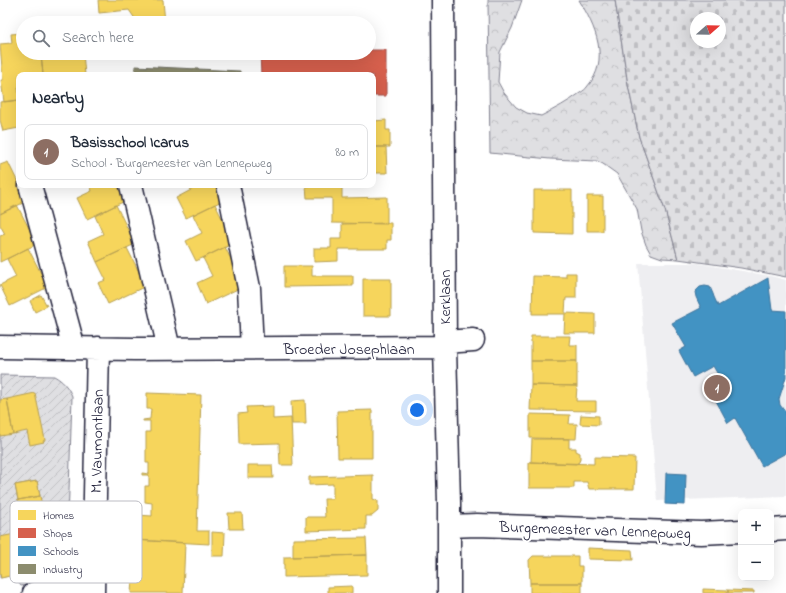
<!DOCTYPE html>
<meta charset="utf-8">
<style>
body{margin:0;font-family:"Indie Flower",sans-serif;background:#f6f6f7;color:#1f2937}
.controls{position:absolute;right:12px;bottom:12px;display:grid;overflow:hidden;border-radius:8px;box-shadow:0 4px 16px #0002}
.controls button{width:36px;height:36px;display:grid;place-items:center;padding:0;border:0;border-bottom:1px solid #e0e1e3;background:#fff;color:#1f2937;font:20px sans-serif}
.compass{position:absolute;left:690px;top:12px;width:36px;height:36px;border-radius:50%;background:#fff;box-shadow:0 4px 16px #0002;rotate:70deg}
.you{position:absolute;left:417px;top:410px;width:14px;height:14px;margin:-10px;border:3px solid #fff;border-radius:50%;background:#1a73e8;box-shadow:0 0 0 6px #1a73e833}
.badge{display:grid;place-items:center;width:26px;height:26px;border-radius:50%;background:#1f6fb2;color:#fff;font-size:13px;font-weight:700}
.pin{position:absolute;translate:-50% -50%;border:2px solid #fff;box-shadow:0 1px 4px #0006}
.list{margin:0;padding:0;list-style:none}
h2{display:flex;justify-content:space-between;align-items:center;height:52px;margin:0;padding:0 16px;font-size:17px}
h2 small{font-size:13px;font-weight:400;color:#747a83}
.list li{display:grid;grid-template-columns:26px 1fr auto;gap:12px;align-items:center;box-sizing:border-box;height:56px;margin:0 8px 8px;padding:0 8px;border:1px solid #e0e1e3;border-radius:8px}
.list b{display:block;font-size:15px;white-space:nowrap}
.list p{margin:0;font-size:13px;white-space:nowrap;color:#747a83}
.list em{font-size:13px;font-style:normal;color:#747a83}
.icon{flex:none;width:22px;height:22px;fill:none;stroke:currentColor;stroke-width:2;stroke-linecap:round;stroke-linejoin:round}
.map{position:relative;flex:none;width:786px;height:593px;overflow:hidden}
.search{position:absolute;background:#fff;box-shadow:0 4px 16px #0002;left:16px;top:16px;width:360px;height:44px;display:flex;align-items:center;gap:10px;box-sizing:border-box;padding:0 14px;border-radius:22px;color:#747a83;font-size:15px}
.panel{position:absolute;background:#fff;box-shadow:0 4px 16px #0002;left:16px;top:72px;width:360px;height:116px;border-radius:8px}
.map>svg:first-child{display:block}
</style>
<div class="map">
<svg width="786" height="593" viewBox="0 0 786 593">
<defs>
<pattern id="forest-crowns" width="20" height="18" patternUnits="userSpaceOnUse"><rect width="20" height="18" fill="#dfdfe2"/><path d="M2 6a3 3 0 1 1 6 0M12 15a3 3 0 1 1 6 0" fill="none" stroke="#bfbfc3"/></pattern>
<pattern id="cemetery-stones" width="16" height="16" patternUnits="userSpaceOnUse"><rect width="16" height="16" fill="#dfdfe2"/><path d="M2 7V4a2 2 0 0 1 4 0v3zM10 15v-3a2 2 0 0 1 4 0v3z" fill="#bfbfc3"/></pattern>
<pattern id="garden-furrows" width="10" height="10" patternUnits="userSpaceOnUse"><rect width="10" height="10" fill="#dfdfe2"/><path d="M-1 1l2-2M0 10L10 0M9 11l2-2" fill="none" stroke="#bfbfc3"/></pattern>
</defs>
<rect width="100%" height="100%" fill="#fff"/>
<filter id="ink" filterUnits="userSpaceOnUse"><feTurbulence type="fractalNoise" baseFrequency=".025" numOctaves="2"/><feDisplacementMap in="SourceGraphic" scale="8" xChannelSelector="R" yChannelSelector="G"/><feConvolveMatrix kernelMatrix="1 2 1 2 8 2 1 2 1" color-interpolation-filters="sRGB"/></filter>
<g filter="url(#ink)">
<path fill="#eeeef1" d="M638 263H697L771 276 786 280V496L657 501Z"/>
<path fill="url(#forest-crowns)" stroke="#80808e" d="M488 0H522L512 28 500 52 498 82 504 93 516 107 527 113 541 116C555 109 568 102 580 93 583 91 586 89 587 87 611 60 595 26 579 0H615L628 85 639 137 665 210 678 259 662 258 651 254 646 245 641 231 637 209 617 174 603 164 597 161 550 159 490 153Z"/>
<path fill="url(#cemetery-stones)" stroke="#80808e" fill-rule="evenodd" d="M615 0H786V277L741 268 678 259 665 210 639 137 628 85ZM696 18H720V42H696Z"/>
<path fill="url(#garden-furrows)" stroke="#80808e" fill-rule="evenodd" d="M0 375 54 376C63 381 68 387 72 396L67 555 73 562 74 575 21 586 13 575 0 578ZM37 481 40 496 18 500 15 485Z"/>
<path fill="#f6d55c" stroke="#b69f52" d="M98 0H163L165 23H138L129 10 99 13Z
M23 33V53H41L43 75H19V88H18L19 100 4 102 1 80H3L0 44 12 43 11 34Z
M41 53H83L85 75H43Z
M19 100V128L3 131 0 120V102Z
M386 120V130H390V147H373V121Z
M373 147H386L387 173H373Z
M8 162 27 201 0 214V165Z
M90 185H117L125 201 87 219 77 198 92 191Z
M189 185H216L224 200 186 218 176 198 191 190Z
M306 186H342V198L387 197V224L332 223V198H307Z
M534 190H572V234L534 233Z
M587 196H603V231H587Z
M215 204 234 243 196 261 186 241 202 233 193 215Z
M17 205 37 244 0 262V236L5 234 0 225V214Z
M116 205 135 244 97 262 88 241 103 234 95 216Z
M391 223V240H387V249H338V261L314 262V248H331V239H342V224Z
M225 247 244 286 206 304 197 283 212 276 203 258Z
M28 248 48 287 10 306 0 285 16 277 7 259Z
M127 248 146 286 108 304 98 283 106 280 97 262Z
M284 266H312V276H353V286L284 287Z
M566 273H576V298H566L565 313 595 314V333H564L565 314H532L533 276 566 277Z
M363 279H391V316H363Z
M41 295 47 306 35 312 30 301Z
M531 336H570L569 345H577V361H531Z
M531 361H577V386L531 385Z
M531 385 577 386 576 401H596V411L530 410Z
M35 393 45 440 43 441 44 442 30 445 27 431 13 434 7 399Z
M147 393 201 395 197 531H209V544L136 540 137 515 152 516V503L145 502V486H149V475H142V473L149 474V463H146V432H150V421H143V420L150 419 151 409H147Z
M7 399 13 434 0 436V400Z
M305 400 306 424H292L291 401Z
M273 406V419L291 418 293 465H280L279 443 239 444 238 414 247 413 246 407Z
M372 410V458H338L337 411Z
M530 414 570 415 569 424H577L576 439 530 438Z
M581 415 599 416V425L580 424Z
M532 439H569V448H576V451L580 453V459L579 462 576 464 531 462Z
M594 457 635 458 634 489H589L587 482H574V488H529V462L594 464Z
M248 465H272L273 478H248Z
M373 475V499L378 501V511L372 516H366V529L306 531V517H325L324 499H333V484L309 485V477Z
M37 481 40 496 18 500 15 485Z
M40 496 55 566 1 578 0 574V537L25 532 18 500Z
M228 513H242L243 529H229Z
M212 532 225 533 224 556H212Z
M366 538 367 555 293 557V539Z
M132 540 185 543 183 593H131L132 579H135V569H128L129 567H136V557H132Z
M588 548 632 550 633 560 588 559Z
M367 555V575L284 577V557Z
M533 556H578V566H582V583H530L529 560Z
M530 583H582V593H530Z
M352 586V593H328V587Z
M703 589 728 590V593H703Z
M728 590 754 591V593H728Z"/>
<path fill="#d6604d" stroke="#a04d48" d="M369 50H386V96H373V75H261L260 53H369Z"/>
<path fill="#4393c3" stroke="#39719a" d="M768 278 772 310 786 311V377L779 399 780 405 783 409 786 411V453L762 466 735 418 728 423 714 397 727 390 713 366 693 377 679 351 686 347 672 323 701 308 696 297 695 292 700 287 705 286 710 287 713 294 714 297 718 306Z
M666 473 686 474 685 505 665 504Z"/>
<path fill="#8c8c6e" stroke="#6c6c5f" d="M135 66 240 71V75H135Z"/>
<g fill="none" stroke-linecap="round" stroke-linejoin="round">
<g stroke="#22223b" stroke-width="25">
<path id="minor" d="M443 0 445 347 449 503V593
M30 185 74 348
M131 185 169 349
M228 185 249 288 252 348
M445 342 473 340
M0 347 135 349 445 347
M449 526 477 525 701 533 741 531
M771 530 786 529
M34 593 93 581
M93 593 98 348"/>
</g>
<use href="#minor" stroke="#fff" stroke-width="22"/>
</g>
</g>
<g text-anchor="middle" stroke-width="4" stroke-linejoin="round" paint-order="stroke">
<g font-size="16" fill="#22223b" stroke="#fff">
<text transform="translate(444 297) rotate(-90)" y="6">Kerklaan</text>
<text x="349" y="354">Broeder Josephlaan</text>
<text transform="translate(96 441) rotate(-89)" y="6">M. Vaumontlaan</text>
<text transform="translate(595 529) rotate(2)" y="6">Burgemeester van Lennepweg</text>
</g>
</g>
<rect x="10" y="501" width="132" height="82" rx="6" fill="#fff" stroke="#bdbdc4" stroke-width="1"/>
<rect x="18" y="510" width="18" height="10" fill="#f6d55c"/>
<rect x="18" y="528" width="18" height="10" fill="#d6604d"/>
<rect x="18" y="546" width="18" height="10" fill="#4393c3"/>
<rect x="18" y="564" width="18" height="10" fill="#8c8c6e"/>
<g font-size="11" fill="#22223b">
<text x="43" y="519">Homes</text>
<text x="43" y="537">Shops</text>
<text x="43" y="555">Schools</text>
<text x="43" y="573">Industry</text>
</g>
</svg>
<div class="controls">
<button>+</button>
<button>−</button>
</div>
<svg class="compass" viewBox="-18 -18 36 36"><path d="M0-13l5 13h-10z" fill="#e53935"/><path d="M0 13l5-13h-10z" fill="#747a83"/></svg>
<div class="you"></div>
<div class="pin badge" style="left:717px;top:388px;background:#8d6e63">1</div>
<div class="search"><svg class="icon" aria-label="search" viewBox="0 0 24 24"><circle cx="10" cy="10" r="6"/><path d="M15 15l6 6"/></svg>Search here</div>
<section class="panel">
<h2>Nearby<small></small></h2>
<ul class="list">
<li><span class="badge" style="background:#8d6e63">1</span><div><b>Basisschool Icarus</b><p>School · Burgemeester van Lennepweg</p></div><em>80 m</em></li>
</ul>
</section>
</div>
